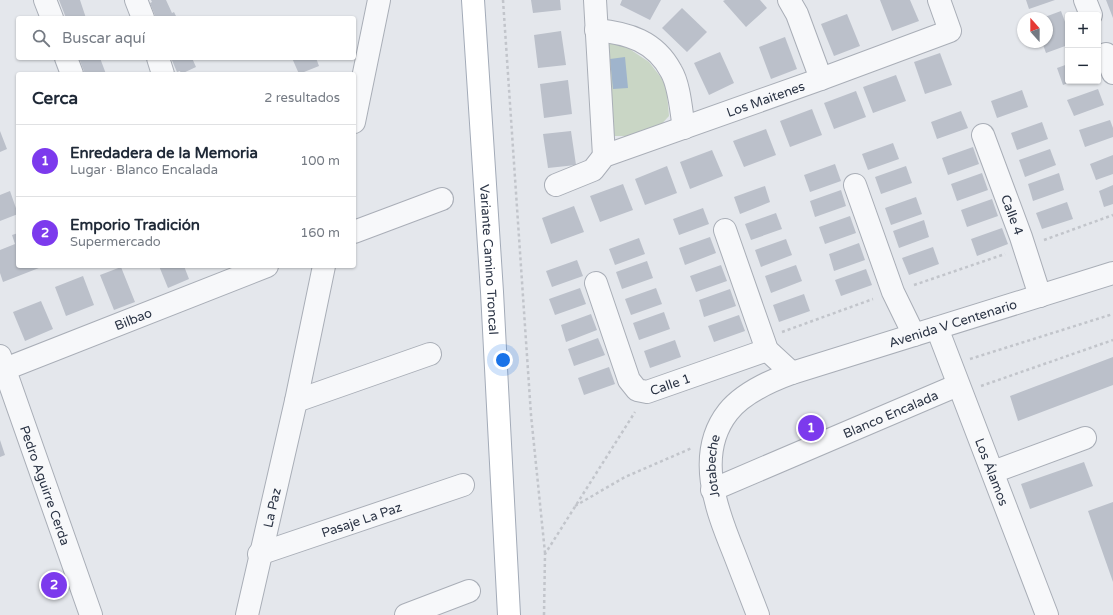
<!DOCTYPE html>
<html lang="es">
<meta charset="utf-8">
<style>
body{margin:0;font-family:"Varela Round",sans-serif;background:#f6f6f7;color:#1f2937}
.controls{position:absolute;right:12px;top:12px;display:grid;overflow:hidden;border-radius:4px;box-shadow:0 1px 3px #0004}
.controls button{width:36px;height:36px;display:grid;place-items:center;padding:0;border:0;border-bottom:1px solid #e0e1e3;background:#fff;color:#1f2937;font:20px sans-serif}
.compass{position:absolute;left:1017px;top:12px;width:36px;height:36px;border-radius:50%;background:#fff;box-shadow:0 1px 3px #0004;rotate:339deg}
.you{position:absolute;left:503px;top:360px;width:14px;height:14px;margin:-10px;border:3px solid #fff;border-radius:50%;background:#1a73e8;box-shadow:0 0 0 6px #1a73e833}
.badge{display:grid;place-items:center;width:26px;height:26px;border-radius:50%;background:#7c3aed;color:#fff;font-size:13px;font-weight:700}
.pin{position:absolute;translate:-50% -50%;border:2px solid #fff;box-shadow:0 1px 4px #0006}
.list{margin:0;padding:0;list-style:none}
h2{display:flex;justify-content:space-between;align-items:center;height:52px;margin:0;padding:0 16px;font-size:17px}
h2 small{font-size:13px;font-weight:400;color:#747a83}
.list li{display:grid;grid-template-columns:26px 1fr auto;gap:12px;align-items:center;box-sizing:border-box;height:72px;padding:0 16px;border-top:1px solid #e0e1e3}
.list b{display:block;font-size:15px;white-space:nowrap}
.list p{margin:0;font-size:13px;white-space:nowrap;color:#747a83}
.list em{font-size:13px;font-style:normal;color:#747a83}
.icon{flex:none;width:22px;height:22px;fill:none;stroke:currentColor;stroke-width:2;stroke-linecap:round;stroke-linejoin:round}
.map{position:relative;flex:none;width:1113px;height:615px;overflow:hidden}
.search{position:absolute;background:#fff;box-shadow:0 1px 3px #0004;left:16px;top:16px;width:340px;height:44px;display:flex;align-items:center;gap:10px;box-sizing:border-box;padding:0 14px;border-radius:4px;color:#747a83;font-size:15px}
.panel{position:absolute;background:#fff;box-shadow:0 1px 3px #0004;left:16px;top:72px;width:340px;height:196px;border-radius:4px}
.map>svg:first-child{display:block}
</style>
<div class="map">
<svg width="1113" height="615" viewBox="0 0 1113 615">
<rect width="100%" height="100%" fill="#e4e7ec"/>
<path fill="#c9d6c5" d="M611 43 628 48 649 62 666 84 669 116 656 130 637 136H608L604 46Z"/>
<path fill="#9fb4cc" d="M625 57 628 88 613 89 610 59Z"/>
<path fill="#bbc0ca" d="M59 0H80L86 18H66Z
M151 0H166L172 13 174 12 177 18H156L150 3 152 2Z
M531 0H560L561 10 533 13Z
M622 0H661L650 20 620 5Z
M725 0H760L767 8 746 27 723 1Z
M880 0H910L919 21 892 31Z
M1026 0H1055L1029 9Z
M1106 0H1113V18Z
M682 8 707 32 687 52 662 28Z
M1061 11 1068 30V45L1046 53 1042 42H1047V18H1042Z
M847 14 860 46 834 56 821 24Z
M561 31 566 65 538 68 534 35Z
M785 37 797 69 771 79 759 47Z
M720 52 734 83 709 95 694 63Z
M940 53 952 85 925 94 914 62Z
M79 58H100L106 74H85Z
M171 58H192L196 67 181 74 180 71 177 72Z
M292 58H316L319 66 299 74Z
M1068 64V81H1073L1063 85 1057 68Z
M896 75 906 101 873 113 863 87Z
M568 80 572 114 544 118 540 84Z
M1098 89 1104 105 1074 116 1067 100Z
M1022 90 1028 107 997 118 991 101Z
M856 91 866 117 834 129 824 103Z
M812 109 822 135 790 147 780 121Z
M961 111 968 128 937 139 931 122Z
M1110 120 1113 128V137L1085 147 1079 130Z
M1042 122 1048 139 1017 150 1011 133Z
M766 129 776 155 744 167 733 141Z
M0 131 7 149 0 152Z
M571 131 576 165 548 168 543 134Z
M893 143 899 159 868 170 862 154Z
M973 147 979 164 948 175 942 158Z
M1050 149 1056 165 1025 177 1019 160Z
M712 150 723 176 690 189 680 162Z
M1113 155V174L1096 180 1090 164Z
M835 164 841 181 810 192 804 175Z
M667 166 677 193 645 205 635 179Z
M906 166 912 183 881 194 875 177Z
M982 173 988 190 957 201 951 184Z
M1059 173 1064 190 1033 201 1028 184Z
M623 184 633 210 600 222 590 196Z
M1113 185V204L1104 207 1099 191Z
M765 186 770 202 740 214 734 197Z
M841 190 846 206 815 217 810 201Z
M10 191 18 214 0 221V195Z
M916 197 922 214 891 225 885 208Z
M992 199 998 216 967 227 961 210Z
M1067 202 1073 219 1042 229 1036 213Z
M574 206 584 232 551 244 542 218Z
M703 208 709 224 679 235 673 219Z
M776 213 782 229 751 240 745 224Z
M850 216 856 233 825 244 819 227Z
M924 220 929 237 899 248 893 231Z
M1002 228 1008 244 977 256 971 239Z
M18 233V266H44L3 282 0 273V250L15 244 12 235Z
M710 237 716 253 685 265 679 248Z
M639 238 645 254 615 265 609 249Z
M786 239 792 255 761 267 755 250Z
M859 243 865 260 834 271 829 254Z
M933 247 939 264 909 275 902 258Z
M577 260 583 276 552 287 546 271Z
M647 261 653 278 622 289 616 272Z
M721 265 727 281 696 292 690 276Z
M796 265 802 281 771 293 765 276Z
M159 266H184L189 279 168 288Z
M121 267 135 302 114 310 100 275Z
M866 269 872 285 841 296 835 280Z
M83 276 94 305 66 316 55 287Z
M580 288 586 304 555 315 549 299Z
M656 288 662 304 631 315 625 299Z
M730 289 736 306 704 317 699 300Z
M804 294 810 311 779 322 773 305Z
M41 301 53 329 25 341 13 312Z
M664 312 670 329 639 340 633 323Z
M591 314 597 330 566 342 561 325Z
M739 315 745 331 714 342 708 326Z
M598 338 605 355 574 366 568 349Z
M675 340 681 357 650 368 644 351Z
M1113 357V385L1018 421 1010 396Z
M609 367 615 384 584 395 578 378Z
M0 440 5 455 0 457Z
M1084 462 1093 486 1030 509 1021 484Z
M1113 502V582L1088 511Z"/>
<g fill="none" stroke-linecap="round" stroke-linejoin="round">
<g stroke="#a9aeb7" stroke-width="24">
<g id="minor">
<path d="M45 0 52 18"/>
<path d="M136 0 143 18"/>
<path d="M595 0 604 156"/>
<path d="M789 0 797 14 821 79"/>
<path d="M1085 0 1091 15"/>
<path d="M596 30C628 33 655 41 671 71 680 86 681 112 684 128"/>
<path d="M1106 54 1113 73"/>
<path d="M66 58 72 74"/>
<path d="M158 58 163 74"/>
<path d="M354 122 379 0"/>
<path id="s1" d="M983 135 1021 237 1040 296"/>
<path id="s2" d="M556 185 593 170 604 156 821 79 950 31 939 0"/>
<path d="M855 185 893 292 914 335"/>
<path d="M725 230 767 350 792 373"/>
<path d="M354 232 442 199"/>
<path id="s3" d="M596 283 629 380 637 390 647 392 767 350"/>
<path id="s4" d="M937 328 1047 615"/>
<path id="s5" d="M0 356 91 615"/>
<path id="s6" d="M0 371 267 266"/>
<path d="M296 401 430 354"/>
<path d="M993 472 1085 438"/>
<path id="s7" d="M712 490 958 385"/>
<path id="s8" d="M259 554 463 485"/>
<path id="s9" d="M247 615 296 401 324 266"/>
<path d="M406 615 469 591"/>
<path id="s10" d="M758 615C750 594 742 574 734 553 716 509 695 454 728 412 743 393 770 381 792 373L1113 273"/>
</g>
</g>
<g stroke="#a3abb8" stroke-width="24">
<g id="major">
<path id="s11" d="M473 0 492 292 509 615"/>
</g>
</g>
<path stroke="#c2c5cb" stroke-width="2.5" stroke-dasharray="3 3" stroke-linecap="butt" d="M503 0 531 415 545 553
M1044 240 1113 215
M914 285 1005 254
M782 332 873 299
M970 359 1113 314
M981 386 1113 340
M575 506 625 477 692 448
M544 615 545 554 635 412"/>
<use href="#minor" stroke="#f7f8fa" stroke-width="22"/>
<use href="#major" stroke="#fff" stroke-width="22"/>
</g>
<g text-anchor="middle" stroke-width="3" stroke-linejoin="round" paint-order="stroke">
<g font-size="13" fill="#2b3445" stroke="#f4f6f9">
<text dy="5" stroke="none"><textPath href="#s2" startOffset="229">Los Maitenes</textPath></text>
<text dy="5" stroke="none"><textPath href="#s1" startOffset="85">Calle 4</textPath></text>
<text dy="5" stroke="none"><textPath href="#s11" startOffset="260">Variante Camino Troncal</textPath></text>
<text dy="5" stroke="none"><textPath href="#s6" startOffset="143">Bilbao</textPath></text>
<text dy="5" stroke="none"><textPath href="#s10" startOffset="459">Avenida V Centenario</textPath></text>
<text dy="5" stroke="none"><textPath href="#s3" startOffset="150">Calle 1</textPath></text>
<text dy="5" stroke="none"><textPath href="#s7" startOffset="194">Blanco Encalada</textPath></text>
<text dy="5" stroke="none"><textPath href="#s10" startOffset="157">Jotabeche</textPath></text>
<text dy="5" stroke="none"><textPath href="#s4" startOffset="154">Los Álamos</textPath></text>
<text dy="5" stroke="none"><textPath href="#s5" startOffset="137">Pedro Aguirre Cerda</textPath></text>
<text dy="5" stroke="none"><textPath href="#s9" startOffset="110">La Paz</textPath></text>
<text dy="5" stroke="none"><textPath href="#s8" startOffset="108">Pasaje La Paz</textPath></text>
</g>
</g>
</svg>
<div class="controls">
<button>+</button>
<button>−</button>
</div>
<svg class="compass" viewBox="-18 -18 36 36"><path d="M0-13l5 13h-10z" fill="#e53935"/><path d="M0 13l5-13h-10z" fill="#747a83"/></svg>
<div class="you"></div>
<div class="pin badge" style="left:811px;top:428px">1</div>
<div class="pin badge" style="left:54px;top:585px">2</div>
<div class="search"><svg class="icon" aria-label="search" viewBox="0 0 24 24"><circle cx="10" cy="10" r="6"/><path d="M15 15l6 6"/></svg>Buscar aquí</div>
<section class="panel">
<h2>Cerca<small>2 resultados</small></h2>
<ul class="list">
<li><span class="badge">1</span><div><b>Enredadera de la Memoria</b><p>Lugar · Blanco Encalada</p></div><em>100 m</em></li>
<li><span class="badge">2</span><div><b>Emporio Tradición</b><p>Supermercado</p></div><em>160 m</em></li>
</ul>
</section>
</div>
